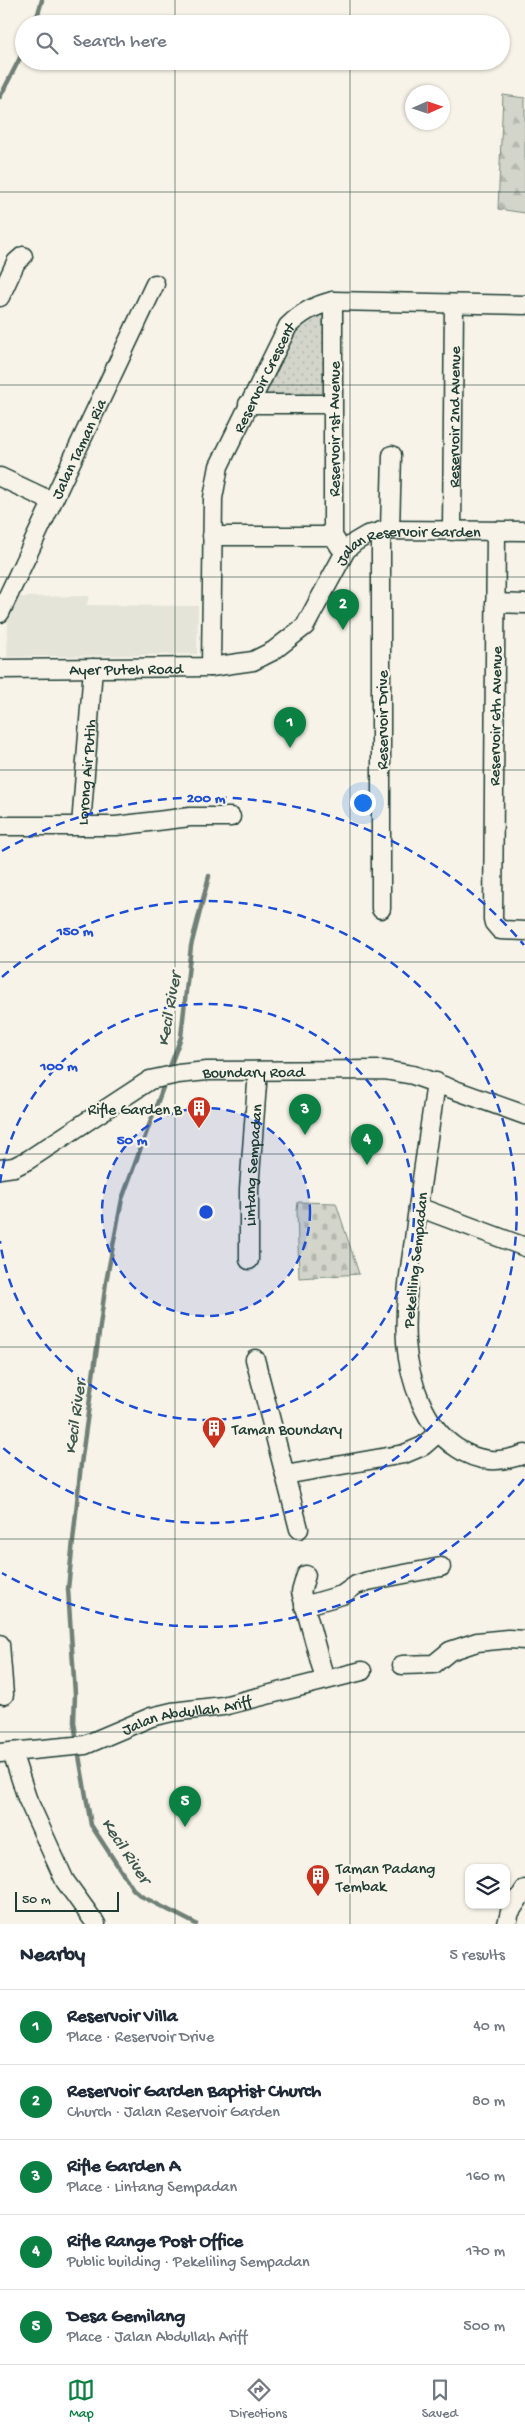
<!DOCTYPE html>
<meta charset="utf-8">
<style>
body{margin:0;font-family:"Gochi Hand",sans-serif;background:#f2f2f3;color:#1f2937}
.controls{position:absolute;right:15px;bottom:15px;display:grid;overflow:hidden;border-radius:10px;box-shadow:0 1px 4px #0004}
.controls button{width:45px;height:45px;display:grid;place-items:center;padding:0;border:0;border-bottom:1px solid #e0e1e3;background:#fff;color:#1f2937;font:25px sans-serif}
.compass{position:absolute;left:405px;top:85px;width:45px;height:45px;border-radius:50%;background:#fff;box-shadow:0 1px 4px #0004;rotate:87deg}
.scale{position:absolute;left:15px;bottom:12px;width:104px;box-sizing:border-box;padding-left:5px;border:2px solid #1f3d34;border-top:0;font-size:14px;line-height:18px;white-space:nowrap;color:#1f3d34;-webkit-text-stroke:4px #f7f3e8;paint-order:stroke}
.you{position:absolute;left:362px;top:802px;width:18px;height:18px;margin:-12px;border:4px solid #fff;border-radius:50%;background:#1a73e8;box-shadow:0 0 0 8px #1a73e833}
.badge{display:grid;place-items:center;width:32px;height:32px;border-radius:50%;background:#0b8043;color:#fff;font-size:16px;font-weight:700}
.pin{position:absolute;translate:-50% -41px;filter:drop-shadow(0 1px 2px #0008)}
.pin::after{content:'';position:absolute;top:26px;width:18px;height:15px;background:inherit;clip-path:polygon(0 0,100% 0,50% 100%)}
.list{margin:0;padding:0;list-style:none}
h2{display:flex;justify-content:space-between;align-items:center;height:65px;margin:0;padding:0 20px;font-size:21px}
h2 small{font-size:16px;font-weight:400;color:#747a83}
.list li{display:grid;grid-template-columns:32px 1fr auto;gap:15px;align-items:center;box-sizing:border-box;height:75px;padding:0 20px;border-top:1px solid #e0e1e3}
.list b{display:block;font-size:19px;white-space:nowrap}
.list p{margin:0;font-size:16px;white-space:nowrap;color:#747a83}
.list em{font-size:16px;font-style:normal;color:#747a83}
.icon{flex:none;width:28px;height:28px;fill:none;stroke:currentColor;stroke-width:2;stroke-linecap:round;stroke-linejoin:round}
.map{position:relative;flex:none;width:525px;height:1924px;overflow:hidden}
.search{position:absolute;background:#fff;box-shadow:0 1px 4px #0004;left:15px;right:15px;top:15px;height:55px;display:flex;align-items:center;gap:12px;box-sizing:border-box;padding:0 18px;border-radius:28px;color:#747a83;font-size:19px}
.sheet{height:440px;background:#fff}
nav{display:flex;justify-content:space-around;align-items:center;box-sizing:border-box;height:70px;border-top:1px solid #e0e1e3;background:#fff;font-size:14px;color:#747a83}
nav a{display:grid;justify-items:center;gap:2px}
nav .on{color:#0b8043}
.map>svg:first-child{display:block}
</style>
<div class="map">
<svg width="525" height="1924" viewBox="0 0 525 1924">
<defs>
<pattern id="forest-firs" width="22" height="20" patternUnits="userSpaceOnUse" patternTransform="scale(1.25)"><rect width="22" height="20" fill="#d3d5ca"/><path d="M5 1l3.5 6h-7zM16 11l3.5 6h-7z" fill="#b5b8ae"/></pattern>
<pattern id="cemetery-stones" width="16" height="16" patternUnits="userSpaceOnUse" patternTransform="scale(1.25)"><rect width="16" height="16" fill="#d3d5ca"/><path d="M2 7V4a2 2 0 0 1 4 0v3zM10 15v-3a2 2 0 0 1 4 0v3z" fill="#b5b8ae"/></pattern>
<pattern id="park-dots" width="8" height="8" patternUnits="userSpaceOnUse" patternTransform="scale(1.25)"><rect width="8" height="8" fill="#d3d5ca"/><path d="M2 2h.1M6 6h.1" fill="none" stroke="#b5b8ae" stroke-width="1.8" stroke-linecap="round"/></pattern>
</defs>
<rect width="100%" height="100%" fill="#f7f3e8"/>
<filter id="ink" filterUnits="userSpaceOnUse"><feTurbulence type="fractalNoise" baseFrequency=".02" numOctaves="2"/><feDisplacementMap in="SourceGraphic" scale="10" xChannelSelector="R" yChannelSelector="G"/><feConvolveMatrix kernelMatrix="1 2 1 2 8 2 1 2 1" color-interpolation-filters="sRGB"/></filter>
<g filter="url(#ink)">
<path fill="#e5e4d9" d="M90 596 86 605 198 606 197 654 7 657 8 616 17 597Z"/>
<path fill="url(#forest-firs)" stroke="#79897f" d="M503 95 525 98V213L498 209Z"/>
<path fill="url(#cemetery-stones)" stroke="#79897f" d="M298 1202 336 1203 359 1274 299 1278 297 1211Z"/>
<path fill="url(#park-dots)" stroke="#79897f" d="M321 314 325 317 326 396 261 395C276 366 287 326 321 314Z"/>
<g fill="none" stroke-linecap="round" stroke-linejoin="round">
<path stroke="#6f8077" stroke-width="4.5" d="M35 24 42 0
M0 97 24 50
M168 1072 181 1037 191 946 209 876
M77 1742 74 1722 75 1694 68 1589 81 1464 106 1282 122 1199 165 1082
M78 1750 91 1825 133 1889 141 1896 196 1924"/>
<g stroke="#1f3d34" stroke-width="21">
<g id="minor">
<path d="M0 297 16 262 23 256"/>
<path d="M333 301V536L340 547 346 550"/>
<path d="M248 404H332"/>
<path d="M0 477 51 501"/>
<path d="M390 530 392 455"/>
<path d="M381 531V909"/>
<path id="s1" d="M452 531 454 304"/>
<path d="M496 531 493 919 494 923 500 930 525 931"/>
<path d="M212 536H333"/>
<path d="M495 603 525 604"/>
<path id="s2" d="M0 613 155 284"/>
<path id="s3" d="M211 667 213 498 219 466 288 326C302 312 314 306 333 301L525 305"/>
<path id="s4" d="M0 669 211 667 253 661 273 651 305 626 346 550 355 542 367 535 390 530 525 531"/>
<path d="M0 826H116L190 817H231"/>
<path id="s5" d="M81 826 93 668"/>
<path d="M436 1082C429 1135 420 1187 414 1240 409 1273 404 1308 406 1342 409 1379 424 1427 457 1448 479 1463 500 1463 525 1454"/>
<path id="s6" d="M0 1169 14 1167 28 1160 150 1080 178 1074 207 1071 384 1070 413 1075 525 1115"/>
<path d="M418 1207 525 1247"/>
<path id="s7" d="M249 1260V1189L258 1071"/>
<path d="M255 1359 299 1529"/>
<path d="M285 1475 404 1454 423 1446 438 1433"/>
<path d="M306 1575 301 1592 325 1680"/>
<path d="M304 1606 342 1595 356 1585 368 1581 441 1567"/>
<path d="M0 1644 4 1695"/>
<path d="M402 1665 434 1664 450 1651 477 1642 508 1639 525 1640"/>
<path d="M12 1752 27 1798 65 1881 96 1924"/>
<path id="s8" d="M0 1753 85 1745 151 1717 172 1712 223 1706 362 1671"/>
<path d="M507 1924 510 1912 525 1889"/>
</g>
</g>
<use href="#minor" stroke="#f7f3e8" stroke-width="18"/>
</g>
</g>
<path fill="none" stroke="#1f3d34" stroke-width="1" stroke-opacity="0.55" d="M175 0V24M350 0V24M175 61V1924M350 61V1924M0 192H525M0 385H525M0 577H525M0 770H525M0 962H525M0 1154H525M0 1347H525M0 1539H525M0 1732H525"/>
<circle cx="206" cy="1212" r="104" fill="#1d4ed8" fill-opacity=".12"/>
<g fill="none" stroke="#1d4ed8" stroke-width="2.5" stroke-dasharray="9 6">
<circle cx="206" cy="1212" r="104"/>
<path d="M0 1183A208 208 0 1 1 0 1241"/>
<path d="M2 977A311 311 0 1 1 2 1447"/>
<path d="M524 1479A415 415 0 0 1 2 1573M2 851A415 415 0 0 1 524 945"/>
</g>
<defs>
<g id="building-pin" transform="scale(1.25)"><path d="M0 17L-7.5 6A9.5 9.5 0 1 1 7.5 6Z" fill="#c8321e" stroke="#f7f3e8"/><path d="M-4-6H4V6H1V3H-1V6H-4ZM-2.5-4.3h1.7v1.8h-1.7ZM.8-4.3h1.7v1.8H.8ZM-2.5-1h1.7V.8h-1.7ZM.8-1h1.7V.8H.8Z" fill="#fff"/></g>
</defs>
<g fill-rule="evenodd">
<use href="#building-pin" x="199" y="1108"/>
<use href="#building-pin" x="214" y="1428"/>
<use href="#building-pin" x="318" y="1876"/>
</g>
<g text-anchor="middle" stroke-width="4.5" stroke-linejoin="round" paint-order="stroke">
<g font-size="16" fill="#1f3d34" stroke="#f7f3e8">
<text dy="6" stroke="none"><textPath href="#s3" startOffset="301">Reservoir Crescent</textPath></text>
<text dy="6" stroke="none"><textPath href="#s1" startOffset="114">Reservoir 2nd Avenue</textPath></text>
<text transform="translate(333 429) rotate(-90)" y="6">Reservoir 1st Avenue</text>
<text dy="6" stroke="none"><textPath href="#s2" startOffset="182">Jalan Taman Ria</textPath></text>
<text dy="6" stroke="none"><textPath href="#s4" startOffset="465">Jalan Reservoir Garden</textPath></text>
<text dy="6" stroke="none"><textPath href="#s4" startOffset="126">Ayer Puteh Road</textPath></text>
<text transform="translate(494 716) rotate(-89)" y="6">Reservoir 6th Avenue</text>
<text transform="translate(381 720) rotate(-90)" y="6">Reservoir Drive</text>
<text dy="6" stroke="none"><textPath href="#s5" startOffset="54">Lorong Air Putih</textPath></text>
<text dy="6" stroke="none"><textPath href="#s6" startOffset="280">Boundary Road</textPath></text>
<text dy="6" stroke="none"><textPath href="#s7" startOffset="95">Lintang Sempadan</textPath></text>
<text transform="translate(414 1260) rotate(-84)" y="6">Pekeliling Sempadan</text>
<text dy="6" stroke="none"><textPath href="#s8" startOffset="192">Jalan Abdullah Ariff</textPath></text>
</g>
<g font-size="16" fill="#1f3d34" stroke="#f7f3e8" text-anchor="start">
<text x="182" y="1114" text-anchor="end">Rifle Garden B</text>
<text x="232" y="1434">Taman Boundary</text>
<text x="336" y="1873">Taman Padang<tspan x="336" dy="18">Tembak</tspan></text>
</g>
<g font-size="18" font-style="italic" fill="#405950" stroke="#f7f3e8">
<text transform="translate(168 1009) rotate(-80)" y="6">Kecil River</text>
<text transform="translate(74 1417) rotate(-82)" y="6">Kecil River</text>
<text transform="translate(127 1850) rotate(56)" y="6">Kecil River</text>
</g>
</g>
<circle cx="206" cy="1212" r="8" fill="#1d4ed8" stroke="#f7f3e8" stroke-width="2.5"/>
<g font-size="15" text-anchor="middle" font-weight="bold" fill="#1d4ed8" stroke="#f7f3e8" stroke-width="4.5" stroke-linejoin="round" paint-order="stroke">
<text x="206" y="802">200 m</text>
<text x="75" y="935">150 m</text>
<text x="59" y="1070">100 m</text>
<text x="132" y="1144">50 m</text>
</g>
</svg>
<div class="controls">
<button><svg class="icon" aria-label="layers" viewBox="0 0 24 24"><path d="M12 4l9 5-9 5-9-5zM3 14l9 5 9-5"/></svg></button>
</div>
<svg class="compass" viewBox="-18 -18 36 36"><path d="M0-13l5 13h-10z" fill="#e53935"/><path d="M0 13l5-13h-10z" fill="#747a83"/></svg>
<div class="scale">50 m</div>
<div class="you"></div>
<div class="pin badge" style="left:290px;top:748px">1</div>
<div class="pin badge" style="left:343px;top:630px">2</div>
<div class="pin badge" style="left:305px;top:1135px">3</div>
<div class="pin badge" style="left:367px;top:1165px">4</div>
<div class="pin badge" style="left:185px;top:1827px">5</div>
<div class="search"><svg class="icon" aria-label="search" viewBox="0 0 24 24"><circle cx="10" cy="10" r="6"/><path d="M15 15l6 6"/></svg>Search here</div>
</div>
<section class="sheet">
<h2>Nearby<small>5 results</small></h2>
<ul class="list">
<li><span class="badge">1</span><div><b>Reservoir Villa</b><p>Place · Reservoir Drive</p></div><em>40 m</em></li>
<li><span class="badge">2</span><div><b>Reservoir Garden Baptist Church</b><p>Church · Jalan Reservoir Garden</p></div><em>80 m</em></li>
<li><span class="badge">3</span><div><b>Rifle Garden A</b><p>Place · Lintang Sempadan</p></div><em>160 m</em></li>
<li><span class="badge">4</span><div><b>Rifle Range Post Office</b><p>Public building · Pekeliling Sempadan</p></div><em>170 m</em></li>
<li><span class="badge">5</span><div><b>Desa Gemilang</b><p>Place · Jalan Abdullah Ariff</p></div><em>500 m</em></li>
</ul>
</section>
<nav>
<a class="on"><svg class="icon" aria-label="map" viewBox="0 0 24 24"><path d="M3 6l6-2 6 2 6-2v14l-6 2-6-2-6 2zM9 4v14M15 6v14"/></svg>Map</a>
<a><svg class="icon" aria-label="directions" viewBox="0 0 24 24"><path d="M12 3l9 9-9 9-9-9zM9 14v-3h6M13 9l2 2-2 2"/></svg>Directions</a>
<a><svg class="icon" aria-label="saved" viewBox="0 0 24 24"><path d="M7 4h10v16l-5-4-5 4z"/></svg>Saved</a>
</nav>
